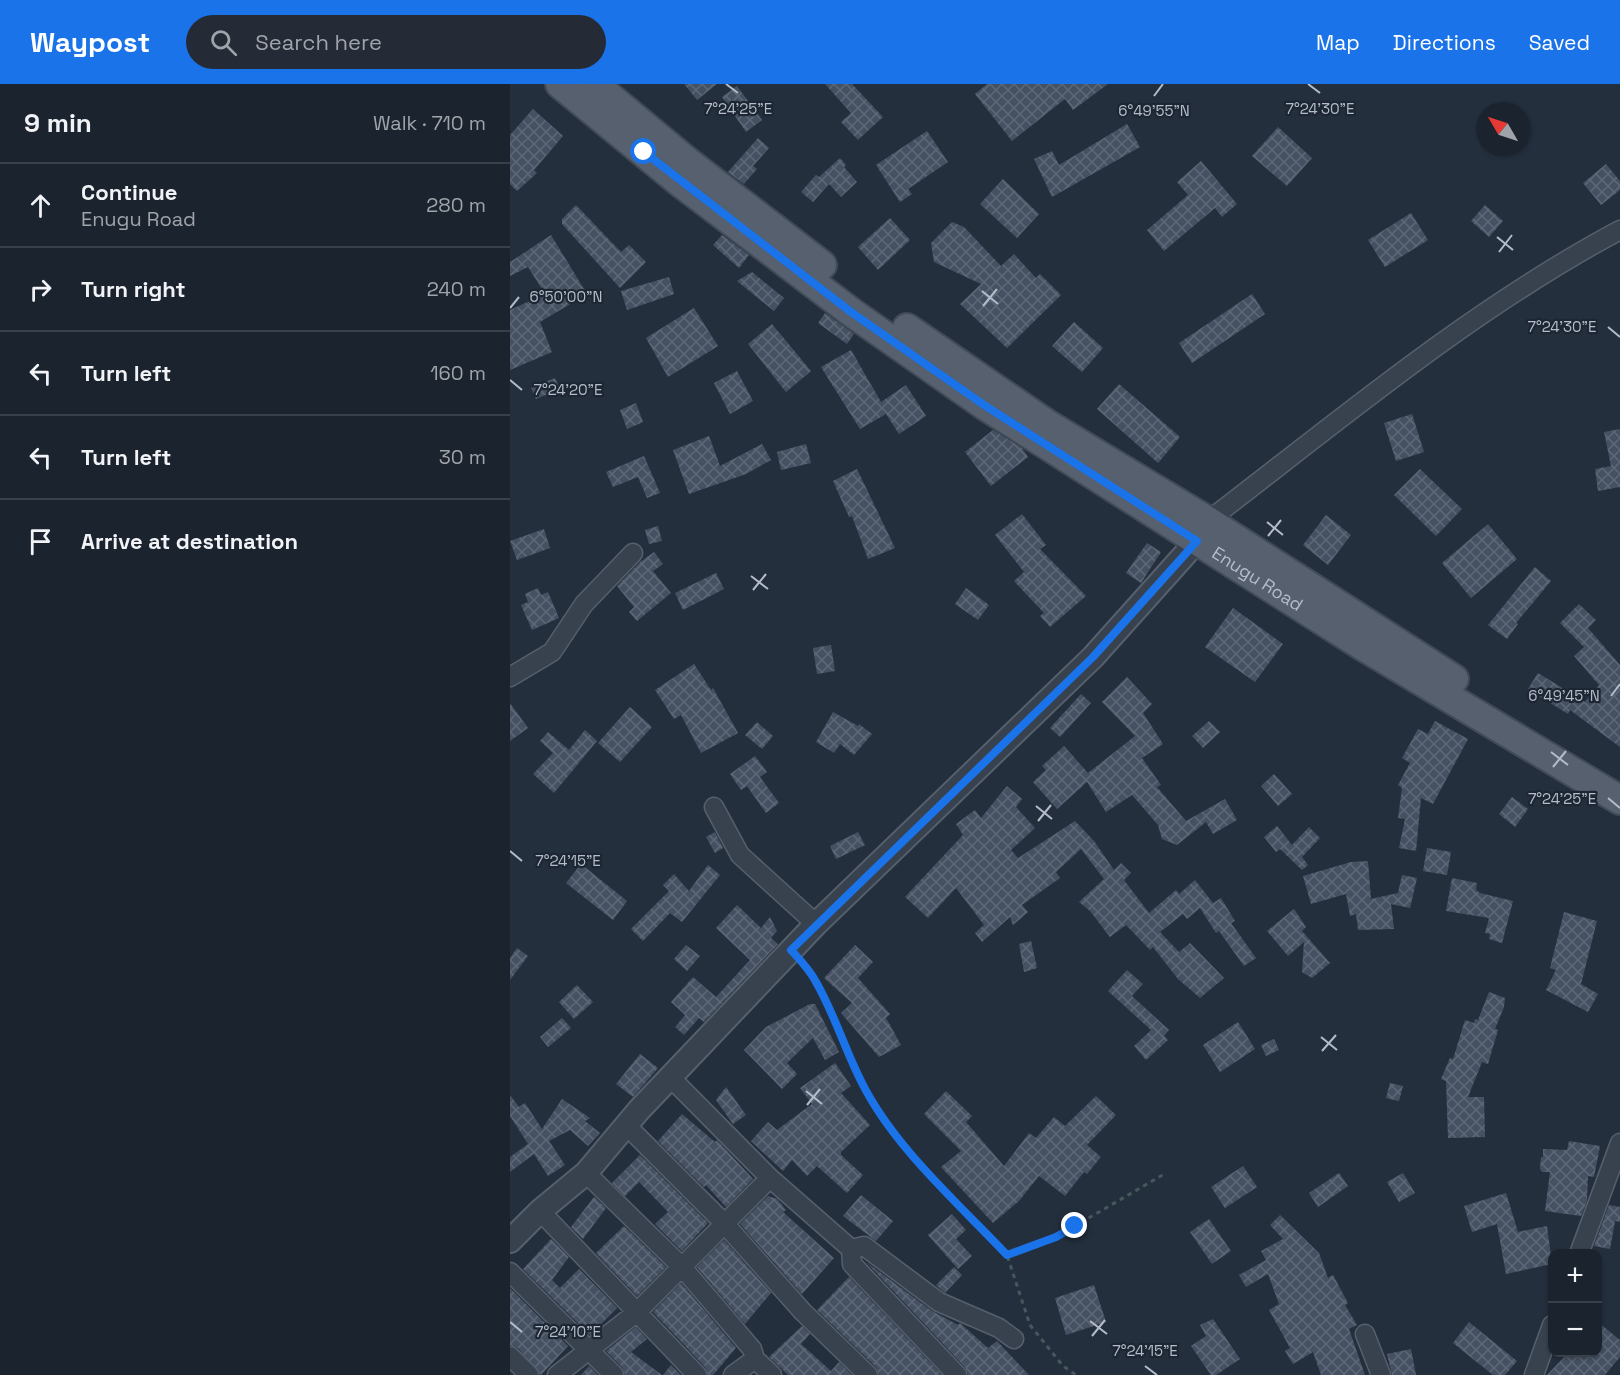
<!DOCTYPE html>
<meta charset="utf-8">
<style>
body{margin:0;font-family:"Space Grotesk",sans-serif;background:#242b36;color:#f1f3f6}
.controls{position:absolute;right:18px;bottom:18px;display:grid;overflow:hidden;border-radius:12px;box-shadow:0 2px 4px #0004}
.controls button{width:54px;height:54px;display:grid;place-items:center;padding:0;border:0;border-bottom:2px solid #39404a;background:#1b232e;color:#f1f3f6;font:30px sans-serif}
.compass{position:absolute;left:966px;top:18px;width:54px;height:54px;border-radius:50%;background:#1b232e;box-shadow:0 2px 4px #0004;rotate:309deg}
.stop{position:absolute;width:18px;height:18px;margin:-14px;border:4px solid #1a73e8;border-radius:50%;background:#fff}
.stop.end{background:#1a73e8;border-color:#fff;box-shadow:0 2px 6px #0008}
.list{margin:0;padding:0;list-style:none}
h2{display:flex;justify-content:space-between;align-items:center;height:78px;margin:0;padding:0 24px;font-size:26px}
h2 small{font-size:20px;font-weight:400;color:#a0a4aa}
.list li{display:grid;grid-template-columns:39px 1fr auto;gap:18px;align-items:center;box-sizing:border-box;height:84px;padding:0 24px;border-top:2px solid #39404a}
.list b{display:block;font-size:22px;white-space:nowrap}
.list p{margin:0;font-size:20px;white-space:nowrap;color:#a0a4aa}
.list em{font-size:20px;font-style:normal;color:#a0a4aa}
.icon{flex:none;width:33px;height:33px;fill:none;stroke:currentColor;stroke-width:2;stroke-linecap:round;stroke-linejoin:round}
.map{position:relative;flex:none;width:1110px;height:1291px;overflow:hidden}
header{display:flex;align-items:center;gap:36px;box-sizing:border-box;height:84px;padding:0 30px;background:#1a73e8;color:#fff}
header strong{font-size:28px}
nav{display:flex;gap:33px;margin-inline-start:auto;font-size:21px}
.search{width:420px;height:54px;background:#242b36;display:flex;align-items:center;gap:15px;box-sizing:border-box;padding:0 21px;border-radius:33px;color:#a0a4aa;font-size:22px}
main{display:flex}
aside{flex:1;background:#1b232e}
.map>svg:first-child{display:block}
</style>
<header>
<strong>Waypost</strong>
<div class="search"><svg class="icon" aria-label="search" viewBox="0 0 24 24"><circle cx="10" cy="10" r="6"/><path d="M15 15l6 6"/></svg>Search here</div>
<nav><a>Map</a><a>Directions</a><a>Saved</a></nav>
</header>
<main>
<aside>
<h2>9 min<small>Walk · 710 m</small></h2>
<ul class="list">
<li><svg class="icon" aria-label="ahead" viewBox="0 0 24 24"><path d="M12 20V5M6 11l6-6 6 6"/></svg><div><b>Continue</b><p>Enugu Road</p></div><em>280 m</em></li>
<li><svg class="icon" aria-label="right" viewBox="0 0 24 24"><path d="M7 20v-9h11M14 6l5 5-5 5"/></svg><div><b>Turn right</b></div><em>240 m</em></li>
<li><svg class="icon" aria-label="left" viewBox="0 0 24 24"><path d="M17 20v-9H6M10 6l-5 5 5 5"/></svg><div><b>Turn left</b></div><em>160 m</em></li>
<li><svg class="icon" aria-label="left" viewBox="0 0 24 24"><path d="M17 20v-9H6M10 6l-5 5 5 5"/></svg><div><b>Turn left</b></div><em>30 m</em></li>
<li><svg class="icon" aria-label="arrive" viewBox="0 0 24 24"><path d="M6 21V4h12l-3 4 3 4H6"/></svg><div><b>Arrive at destination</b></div></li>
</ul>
</aside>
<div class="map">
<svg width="1110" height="1291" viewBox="0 0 1110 1291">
<defs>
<pattern id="building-cross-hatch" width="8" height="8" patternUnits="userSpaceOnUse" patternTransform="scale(1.5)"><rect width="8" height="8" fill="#455162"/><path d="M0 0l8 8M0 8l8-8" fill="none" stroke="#5d6877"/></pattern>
</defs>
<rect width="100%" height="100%" fill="#242f3e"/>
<path fill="url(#building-cross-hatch)" d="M174 0H207L187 16Z
M315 0H342L373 33 348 56 331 38 341 29Z
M477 0H598L563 26 555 15 502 57 465 10Z
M227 2 252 36 236 48 212 13Z
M23 25 53 52 24 86 27 89 7 107 0 100V51Z
M617 40 630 63 542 113 524 75 542 67 549 81Z
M768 43 802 74 777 102 742 72Z
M417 47 438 78 398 105 402 110 390 118 366 81Z
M248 54 259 64 243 82 247 85 234 100 218 88Z
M330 74 336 81 334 83 347 98 331 113 319 100 303 118 291 108 306 91 309 93Z
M691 77 727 120 712 133 705 124 654 167 637 146 678 111 667 98Z
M1096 80 1110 97V106L1091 121 1073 99Z
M493 95 529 130 507 154 470 120Z
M66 121 111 168 119 161 136 178 110 204 52 140V135Z
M975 121 993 137 979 153 961 137Z
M901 129 918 156 875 183 858 156Z
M380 134 400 156 368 186 348 163Z
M442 138 454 143 491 182 504 170 526 194 530 190 551 211 497 264 450 220 471 200 424 178 421 159Z
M41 151 77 210 30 238 42 268 0 286V226L35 210 18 183 0 192V178Z
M212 151 239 171 229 184 203 161Z
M242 188 274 214 264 227 227 197Z
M159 193 164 210 117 226 111 207Z
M742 210 755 230 682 279 669 259Z
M184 224 208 262 158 293 136 254Z
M315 229 344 250 337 260 308 239Z
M564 238 593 264 572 288 542 262Z
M262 240 301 287 276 308 238 260Z
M341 266 371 318 396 301 416 332 389 350 376 330 350 345 311 283Z
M227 287 243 317 220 330 204 299Z
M45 294 50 305 26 315 21 304Z
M609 300 670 353 648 379 587 325Z
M126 319 133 338 117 345 110 326Z
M902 330 914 368 886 377 874 339Z
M1110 345V403L1088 407 1085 385 1101 382 1094 348Z
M483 346 512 364 518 373 481 402 455 368Z
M199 352 210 382 252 360 261 376 236 390 179 410 163 366Z
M296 360 301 379 271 386 267 368Z
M134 372 150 409 137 414 128 393 103 403 96 388Z
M347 385 385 464 358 475 342 432 339 433 323 397Z
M910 385 952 425 926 452 884 411Z
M512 430 536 461 530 465 576 512 540 543 530 532 534 529 504 497 514 488 485 451Z
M816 431 841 451 818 481 793 461Z
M978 440 1007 475 961 514 932 479Z
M148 442 152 457 139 460 135 446Z
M34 445 40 464 7 476 0 457Z
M637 459 651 468 631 499 616 489Z
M144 468 153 480 143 487 161 509 127 537 119 528 124 523 107 502 130 478Z
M1025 483 1041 497 1006 539 1008 540 997 555 978 541Z
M206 489 214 505 173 526 165 509Z
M28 504 31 511 38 508 49 534 22 546 11 521 18 518 15 510Z
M456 504 479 521 468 536 445 520Z
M1069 520 1086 536 1078 544 1110 581V663L1060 626 1058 630 1018 605 1028 589 1075 618 1089 601 1064 572 1074 563 1050 539Z
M723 524 773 560 745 598 695 563Z
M321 561 325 587 307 590 303 564Z
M184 580 201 606 203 604 228 649 191 669 171 631 164 635 145 606Z
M617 593 642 620 633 629 653 660 632 674 651 701 647 703 676 737 715 715 727 736 703 750 696 738 667 761 652 755 648 741 622 711 596 728 577 698 547 725 523 698 536 686 532 682 554 662 578 689 625 652 592 618Z
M571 610 581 619 550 653 540 644Z
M0 619 18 644 0 657Z
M120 623 142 643 110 678 88 659Z
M323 628 348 642 349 640 362 650 344 671 330 660 324 669 306 658Z
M699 637 710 648 693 664 682 652Z
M925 637 958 655 923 720 911 714 906 767 889 764 895 735 888 734 892 704 888 701 900 679 892 674 908 645 918 650Z
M247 638 263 652 252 665 235 651Z
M75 646 87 657 44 709 23 690 43 669 30 657 38 648 59 666Z
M245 672 257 688 250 693 269 719 256 729 237 702 231 706 220 690Z
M764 690 782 710 768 722 751 702Z
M497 702 512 715 506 723 525 744 501 766 508 774 565 737 584 757 604 786 611 779 621 789 614 796 639 829 666 806 669 810 685 796 703 819 711 814 725 837 721 839 746 874 734 882 709 847 706 849 690 824 677 835 673 830 650 848 669 868 680 859 714 894 690 914 668 895 643 863 640 866 616 841 600 853 580 827 569 818 594 795 571 765 546 788 550 794 512 821 518 828 503 841 500 833 472 858 465 849 474 841 446 804 418 834 395 813 453 751 446 740 465 726 471 734Z
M1002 713 1018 725 1005 743 989 730Z
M767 742 782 761 799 743 810 754 792 773 798 781 792 786 770 765 766 768 754 753Z
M205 748 213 764 205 769 196 753Z
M348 748 355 761 326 775 320 762Z
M917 764 941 768 937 791 913 787Z
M858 777 861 815 888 809 892 791 907 794 900 824 881 820 884 845 848 846 846 830 840 832 836 810 801 820 793 792 841 778Z
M71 780 117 817 103 836 56 799Z
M198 781 210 791 172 838 160 829 133 857 121 845 159 807 153 801 164 790 179 807Z
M942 794 967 799 966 806 970 809 1003 817 992 859 979 855 980 850 975 849 979 834 936 827Z
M227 821 251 844 260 833 267 847 261 854 268 860 194 938 189 934 174 951 165 943 175 931 161 918 183 893 206 913 240 876 206 844Z
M784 825 796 843 792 847 820 879 802 894 792 888 794 858 778 872 757 847Z
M1054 828 1087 837 1071 900 1088 910 1078 928 1036 906 1046 886 1040 884Z
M521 857 527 884 514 888 509 860Z
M176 861 190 872 177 887 164 875Z
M345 861 363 878 348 894 380 930 376 934 391 961 369 973 331 929 342 919 314 894Z
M7 864 18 872 0 896V874Z
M617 886 633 900 622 912 659 946 654 952 658 956 636 976 624 962 641 946 598 907Z
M67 901 83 918 64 935 49 918Z
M979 908 995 914 994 923 985 945 988 946 978 980 972 978 958 1013H974L975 1053 938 1054 936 997 931 995 940 974 943 975 955 936 964 939 965 935 968 936Z
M300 920H305L329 968 315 976 303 954 277 979 287 990 272 1005 234 966 256 943Z
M52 934 61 944 38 963 30 953Z
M728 938 745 965 710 988 693 961Z
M764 955 769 966 756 972 751 961Z
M130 970 148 984 123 1013 106 1000Z
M325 979 341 1002 331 1009 360 1041 331 1068V1071L353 1091 337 1109 307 1082 297 1092 282 1076 273 1087 241 1057 258 1038 267 1046 302 1020 290 1004Z
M880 999 893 1002 889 1017 876 1014Z
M216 1003 236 1031 223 1040 206 1016Z
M436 1007 462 1032 456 1038 494 1082 519 1049 526 1054 544 1033 555 1042 586 1012 606 1031 577 1061 591 1073 577 1090 574 1088 555 1112 529 1092 509 1117 483 1139 431 1083 451 1067 414 1030Z
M0 1011 9 1023 15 1019 32 1045 52 1015 80 1034 75 1037 90 1049 78 1062 60 1046 39 1057 55 1081 38 1092 24 1070 0 1088V1073L18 1060 0 1032Z
M172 1030 205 1058 207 1056 243 1095 216 1123 196 1101 194 1103 148 1057Z
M1059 1057 1090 1062 1084 1093 1078 1092 1077 1117 1071 1132 1035 1127 1040 1088H1032L1030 1085 1031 1073H1033V1065L1057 1066Z
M130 1071 198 1139 172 1167 145 1140 158 1128 129 1098 115 1112 102 1099Z
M733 1082 747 1103 715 1124 701 1103Z
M829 1089 838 1102 808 1123 799 1109Z
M893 1089 905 1109 889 1118 877 1098Z
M996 1109 1008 1148 1037 1142 1042 1180 996 1190 987 1140 962 1148 954 1122Z
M351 1111 383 1137 366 1157 333 1132Z
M258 1112 267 1115 276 1126 273 1128 324 1174 292 1210 230 1140Z
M84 1113 96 1124 73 1155 61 1143Z
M1099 1121 1110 1123V1138L1105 1137 1100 1165 1084 1162Z
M442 1130 456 1146 446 1155 462 1172 448 1185 418 1151Z
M770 1131 809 1169 818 1194 823 1191 838 1219 835 1221 847 1241 839 1245 855 1291H811L803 1268 783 1280 775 1267 780 1264 759 1226 769 1220 758 1190 736 1203 729 1191 756 1176 751 1167 773 1155 760 1141Z
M699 1135 721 1167 702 1180 680 1148Z
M114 1142 156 1183 127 1212 86 1169Z
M41 1155 59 1173 42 1196 50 1204 69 1185 107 1224 80 1251 13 1185Z
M214 1156 261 1209 235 1240 187 1183Z
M356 1178 422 1227 448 1241 450 1239 478 1264 487 1257 519 1291H458L455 1283Z
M444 1183 452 1191 435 1209 426 1201Z
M339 1193 432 1291H369L366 1283 307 1226Z
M171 1199 226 1264 203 1291H198L195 1283 143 1228Z
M584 1201 596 1238 556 1251 545 1214Z
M0 1204 58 1262 31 1291 8 1264 0 1261Z
M703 1235 730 1275 706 1291H701L681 1262 696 1252 690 1241Z
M959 1238 1007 1277 995 1291H983L943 1259Z
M1088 1238 1110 1256V1273L1095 1291H1037L1058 1269H1088Z
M292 1242 300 1250 291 1260 321 1287 329 1278 342 1291H278L271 1284 259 1273Z
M126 1243 137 1255 121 1268 152 1291H115L112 1283 96 1267Z
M901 1265 906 1291H882L877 1270Z
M161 1281 171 1291H153Z
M79 1282 88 1291H71Z"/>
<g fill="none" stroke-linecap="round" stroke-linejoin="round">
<g stroke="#565f6c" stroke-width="21">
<path id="minor" d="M698 437C831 335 962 225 1110 146
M0 593 42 568 74 520 123 469
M204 723 230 771 306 840
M160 993 260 1094 341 1165 354 1162 429 1218 489 1244 504 1255
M117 1042 213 1138 293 1228 358 1291
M76 1089 172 1183 242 1265 245 1275 262 1291
M30 1127 187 1291
M341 1165 342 1180 447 1291
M1069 1170 1110 1059
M0 1188 104 1291
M855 1250 871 1291
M0 1272 19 1291
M47 1291 127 1228 260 1094
M223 1291 245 1275
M1024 1291 1042 1241"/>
</g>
<g stroke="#565f6c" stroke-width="26">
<path id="tertiary" d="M0 1157 30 1127 76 1089 129 1026 306 840 583 573 687 457 694 443"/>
</g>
<g stroke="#414a57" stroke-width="32">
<g id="primary">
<path id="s1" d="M50 0 167 96 341 228 474 321 851 561 1110 716"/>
<path d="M84 0 178 78 312 181"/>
<path d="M397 244 537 340 698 437 944 595"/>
</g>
</g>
<path stroke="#44595c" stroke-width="3" stroke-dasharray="4.5 4.5" stroke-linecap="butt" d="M293 881 305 895 327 938 352 1000 383 1046 426 1097 497 1171 520 1241 553 1282 566 1291
M497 1171 546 1153 656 1089"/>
<use href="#minor" stroke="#38414e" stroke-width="18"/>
<use href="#tertiary" stroke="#38414e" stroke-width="22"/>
<use href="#primary" stroke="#56606e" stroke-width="28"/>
</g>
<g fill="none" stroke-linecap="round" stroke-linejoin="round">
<path stroke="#1a73e8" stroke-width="8" d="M134 68 341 228 474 321 687 457 583 573 281 866C290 876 300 886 306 898 325 931 335 966 352 999 384 1063 448 1119 497 1171L546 1153 565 1142"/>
</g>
<path fill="none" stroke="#b4bcc9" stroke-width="2" d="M216 0 228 9M798 0 810 9M644 12 653 0M987 153 1003 166M989 168 1002 151M472 207 488 220M473 222 487 205M0 224 9 213M1098 243 1110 253M0 296 12 306M757 438 773 451M758 452 771 436M241 492 258 505M243 506 256 490M1101 612 1110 600M1041 668 1058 681M1043 683 1056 667M1098 714 1110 724M526 722 542 735M528 737 541 721M0 767 12 777M811 953 827 966M812 967 826 951M296 1007 312 1020M297 1021 310 1005M580 1237 597 1250M0 1238 12 1248M582 1252 595 1236M635 1282 647 1291"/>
<g text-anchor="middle" stroke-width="4.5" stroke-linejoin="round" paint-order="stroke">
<g font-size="18" fill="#b4bcc9" stroke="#1d2633">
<text dy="6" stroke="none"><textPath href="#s1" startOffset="856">Enugu Road</textPath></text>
</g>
</g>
<g font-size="15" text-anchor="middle" fill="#b4bcc9" stroke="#1d2633" stroke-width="4.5" stroke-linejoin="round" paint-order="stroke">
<text x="228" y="30">7°24'25"E</text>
<text x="810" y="30">7°24'30"E</text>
<text x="644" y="32">6°49'55"N</text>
<text x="56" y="218">6°50'00"N</text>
<text x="1052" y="248">7°24'30"E</text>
<text x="58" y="311">7°24'20"E</text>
<text x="1054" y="617">6°49'45"N</text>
<text x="1052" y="720">7°24'25"E</text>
<text x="58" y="782">7°24'15"E</text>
<text x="58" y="1253">7°24'10"E</text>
<text x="635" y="1272">7°24'15"E</text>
</g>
</svg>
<div class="controls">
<button>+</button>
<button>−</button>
</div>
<svg class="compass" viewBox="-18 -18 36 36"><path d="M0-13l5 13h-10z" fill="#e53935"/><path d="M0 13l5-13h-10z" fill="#a0a4aa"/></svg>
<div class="stop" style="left:134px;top:68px"></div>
<div class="stop end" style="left:565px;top:1142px"></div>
</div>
</main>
